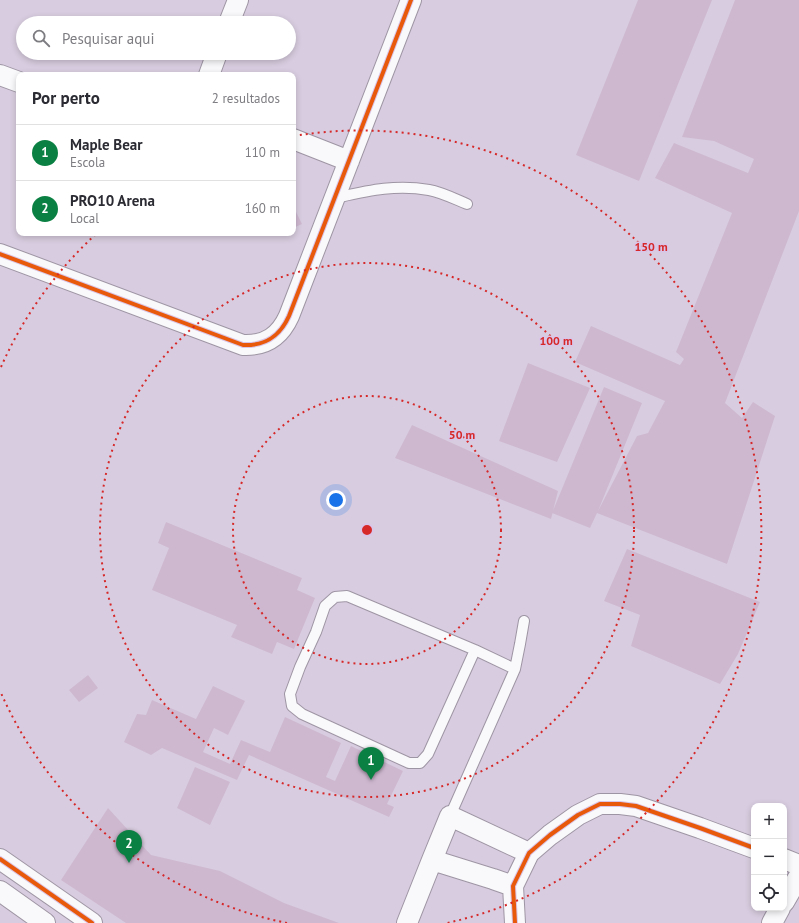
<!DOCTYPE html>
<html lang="pt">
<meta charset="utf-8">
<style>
body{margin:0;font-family:"PT Sans",sans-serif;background:#f7f7f7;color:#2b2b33}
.controls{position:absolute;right:12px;bottom:12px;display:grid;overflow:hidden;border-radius:8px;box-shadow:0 2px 6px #0003}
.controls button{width:36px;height:36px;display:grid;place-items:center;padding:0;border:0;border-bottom:1px solid #e1e1e2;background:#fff;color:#2b2b33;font:20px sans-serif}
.you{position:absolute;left:336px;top:500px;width:14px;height:14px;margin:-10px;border:3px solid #fff;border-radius:50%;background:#1a73e8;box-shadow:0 0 0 6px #1a73e833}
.badge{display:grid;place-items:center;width:26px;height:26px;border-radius:50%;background:#0b8043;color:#fff;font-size:13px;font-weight:700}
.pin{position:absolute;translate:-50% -33px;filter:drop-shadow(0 1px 2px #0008)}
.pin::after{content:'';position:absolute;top:21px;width:14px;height:12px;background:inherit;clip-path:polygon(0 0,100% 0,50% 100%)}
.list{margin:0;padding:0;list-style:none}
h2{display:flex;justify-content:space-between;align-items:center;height:52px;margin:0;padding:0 16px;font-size:17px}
h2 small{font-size:13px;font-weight:400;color:#7c7c81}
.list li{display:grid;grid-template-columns:26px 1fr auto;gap:12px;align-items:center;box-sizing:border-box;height:56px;padding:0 16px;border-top:1px solid #e1e1e2}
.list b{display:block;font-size:15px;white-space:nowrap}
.list p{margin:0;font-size:13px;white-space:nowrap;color:#7c7c81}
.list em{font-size:13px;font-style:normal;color:#7c7c81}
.icon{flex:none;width:22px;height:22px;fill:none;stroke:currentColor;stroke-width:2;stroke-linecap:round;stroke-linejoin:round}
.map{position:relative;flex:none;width:799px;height:923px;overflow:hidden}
.search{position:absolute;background:#fff;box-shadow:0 2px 6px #0003;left:16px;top:16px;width:280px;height:44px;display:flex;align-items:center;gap:10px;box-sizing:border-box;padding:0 14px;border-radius:22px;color:#7c7c81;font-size:15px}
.panel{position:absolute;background:#fff;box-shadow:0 2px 6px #0003;left:16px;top:72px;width:280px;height:164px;border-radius:8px}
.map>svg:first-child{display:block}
</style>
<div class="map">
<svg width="799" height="923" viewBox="0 0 799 923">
<rect width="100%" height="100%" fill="#d8cde0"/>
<path fill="#ceb8d0" d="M638 0H712L639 181 576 155Z
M735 0H799V211L725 403 742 418 753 402 775 416 727 564 597 513 590 528 552 513 604 387 642 403 598 511 637 436 648 433 665 401 575 362 591 326 680 365 684 359 676 352 732 213 655 178 674 143 748 173 754 159 714 141 682 137Z
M293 206 302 224 293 228Z
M528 363 590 388 557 462 499 441Z
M412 425 558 491 551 519 395 458Z
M166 522 302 578 297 590 315 598 294 649 277 642 272 654 231 637 237 625 152 590 169 548 158 543Z
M627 549 760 602 738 654 720 684 631 646 640 615 604 601Z
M88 675 98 688 79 702 69 690Z
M213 686 245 701 228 735 214 728 203 752 230 764 241 740 270 752 285 717 341 743 326 777 335 781 351 746 403 771 387 804 394 807 389 817 249 755 237 780 162 748 151 755 124 742 137 714 146 715 152 700 196 719Z
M195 767 230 782 210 825 177 808Z
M108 808 151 855 220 871 284 903 339 923H126L61 880Z"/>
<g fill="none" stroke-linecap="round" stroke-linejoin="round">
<g stroke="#9e95a4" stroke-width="12">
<path id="lane" d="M335 198C367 191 395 184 429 190 441 192 455 199 467 204
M475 650 428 754 420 763H409L302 714 292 706 290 694 300 667 316 632 325 606 335 597 347 596 475 650 515 669
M450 816 515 669 520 644 524 621"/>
</g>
<g stroke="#9e95a4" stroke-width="22">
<path id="street" d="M229 23 238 0
M0 75 19 82
M209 75 217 53
M293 139 349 161
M0 254 243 345C266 346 280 336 289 316L411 0
M0 859 92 923
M784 859 799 865
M432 860 493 879 513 886
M0 891 45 923
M784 902 799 876
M407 923 432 860 450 816 529 853
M515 923 513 886 529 853 550 835 578 815 600 804H620L636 806 700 828 754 848
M772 923 780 908"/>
</g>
<use href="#lane" stroke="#f9f8fa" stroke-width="10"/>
<use href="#street" stroke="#f9f8fa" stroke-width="20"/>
<g stroke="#d9c5e8" stroke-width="6">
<path id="cycleway" d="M0 254 243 345C266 346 280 336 289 316L411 0
M0 859 92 923
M515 923 513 886 529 853 550 835 578 815 600 804H620L636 806 700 828 754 848"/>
</g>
<use href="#cycleway" stroke="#e8590c" stroke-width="4"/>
</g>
<g fill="none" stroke="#d62828" stroke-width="2" stroke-dasharray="2 4">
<circle cx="367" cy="530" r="134"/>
<circle cx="367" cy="530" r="267"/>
<path d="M287 923A401 401 0 0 1 1 693M1 367A401 401 0 0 1 96 234M294 136A401 401 0 0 1 447 923"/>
</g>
<circle cx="367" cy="530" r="6" fill="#d62828" stroke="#d9c5e8" stroke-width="2"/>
<g font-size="12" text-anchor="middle" font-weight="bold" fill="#d62828" stroke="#d9c5e8" stroke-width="3" stroke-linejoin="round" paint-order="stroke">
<text x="651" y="251">150 m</text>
<text x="556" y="345">100 m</text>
<text x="462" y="439">50 m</text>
</g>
</svg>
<div class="controls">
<button>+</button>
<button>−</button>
<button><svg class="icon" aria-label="locate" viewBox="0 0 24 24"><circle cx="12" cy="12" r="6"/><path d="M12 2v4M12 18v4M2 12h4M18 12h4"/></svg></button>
</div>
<div class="you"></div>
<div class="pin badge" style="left:371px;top:780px">1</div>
<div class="pin badge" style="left:129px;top:863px">2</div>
<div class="search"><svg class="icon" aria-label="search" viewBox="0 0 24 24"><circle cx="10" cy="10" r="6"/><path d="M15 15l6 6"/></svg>Pesquisar aqui</div>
<section class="panel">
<h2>Por perto<small>2 resultados</small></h2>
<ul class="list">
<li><span class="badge">1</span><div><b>Maple Bear</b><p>Escola</p></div><em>110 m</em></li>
<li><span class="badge">2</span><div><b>PRO10 Arena</b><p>Local</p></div><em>160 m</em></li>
</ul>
</section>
</div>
